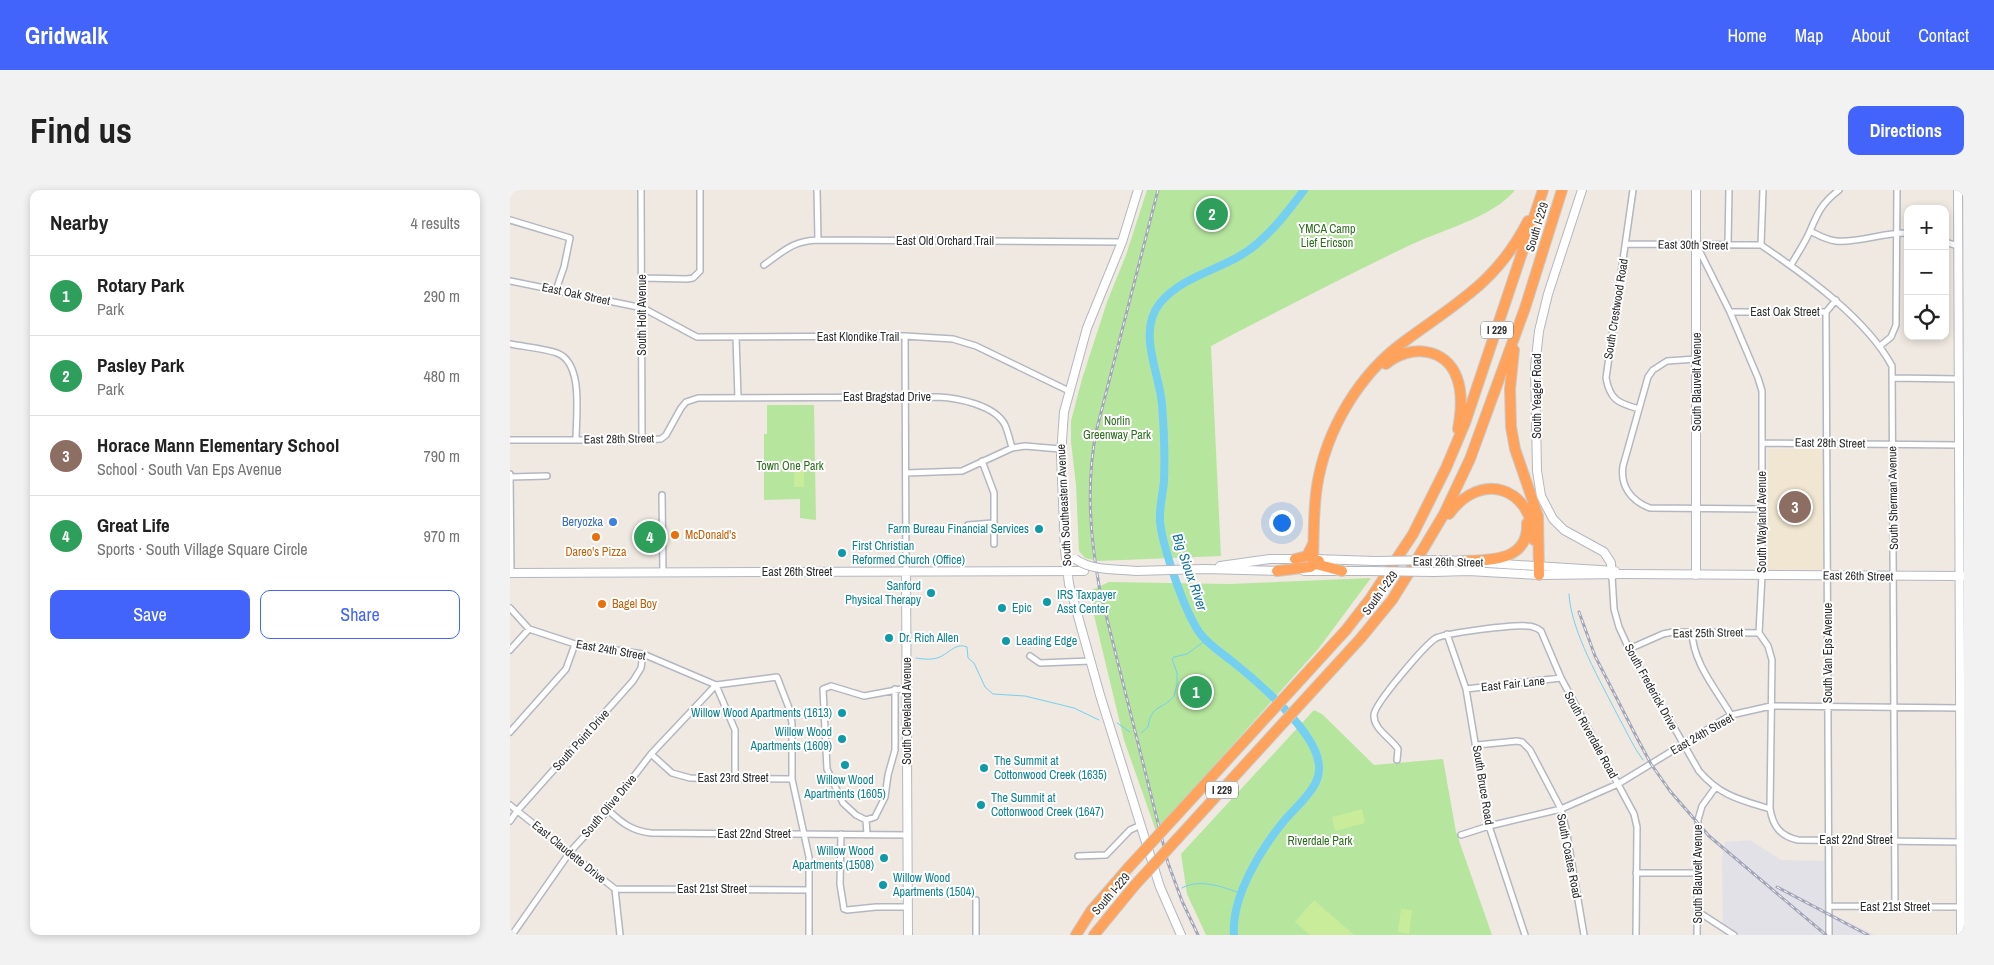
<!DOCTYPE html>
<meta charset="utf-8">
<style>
body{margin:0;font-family:"Archivo Narrow",sans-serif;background:#f2f2f2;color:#222}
.controls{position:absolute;right:15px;top:15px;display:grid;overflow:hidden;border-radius:10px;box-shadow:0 2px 8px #0003}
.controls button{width:45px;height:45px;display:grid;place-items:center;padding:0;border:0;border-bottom:1px solid #e0e0e0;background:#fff;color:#222;font:25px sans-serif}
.you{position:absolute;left:771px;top:332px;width:18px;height:18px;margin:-12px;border:4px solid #fff;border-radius:50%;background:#1a73e8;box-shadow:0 0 0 8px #1a73e833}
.badge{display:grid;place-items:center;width:32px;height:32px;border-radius:50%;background:#4264fb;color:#fff;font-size:16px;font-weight:700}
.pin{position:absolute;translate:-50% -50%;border:2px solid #fff;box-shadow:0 1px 5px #0006}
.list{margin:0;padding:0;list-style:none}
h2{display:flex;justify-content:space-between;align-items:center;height:65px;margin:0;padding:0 20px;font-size:21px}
h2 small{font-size:16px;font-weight:400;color:#767676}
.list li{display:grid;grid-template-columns:32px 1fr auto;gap:15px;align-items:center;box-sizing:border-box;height:80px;padding:0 20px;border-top:1px solid #e0e0e0}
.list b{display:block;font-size:19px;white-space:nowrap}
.list p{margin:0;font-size:16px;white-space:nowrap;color:#767676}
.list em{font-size:16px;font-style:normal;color:#767676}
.actions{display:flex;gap:10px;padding:15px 20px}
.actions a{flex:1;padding:11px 0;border:1px solid #4264fb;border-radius:10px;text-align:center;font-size:18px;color:#4264fb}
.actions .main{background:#4264fb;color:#fff}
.icon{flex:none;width:28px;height:28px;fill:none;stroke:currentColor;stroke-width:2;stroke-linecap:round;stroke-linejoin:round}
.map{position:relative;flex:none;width:1454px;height:745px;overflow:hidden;border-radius:10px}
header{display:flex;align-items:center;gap:30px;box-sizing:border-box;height:70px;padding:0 25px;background:#4264fb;color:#fff}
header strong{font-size:24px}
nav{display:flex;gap:28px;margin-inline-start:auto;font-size:18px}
.intro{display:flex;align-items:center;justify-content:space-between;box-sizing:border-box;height:120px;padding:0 30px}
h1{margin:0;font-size:35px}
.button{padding:12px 22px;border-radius:10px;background:#4264fb;color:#fff;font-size:18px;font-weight:700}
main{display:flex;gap:30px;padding:0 30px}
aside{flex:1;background:#fff;border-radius:10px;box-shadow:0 2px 8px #0003}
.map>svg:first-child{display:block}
</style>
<header>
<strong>Gridwalk</strong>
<nav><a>Home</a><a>Map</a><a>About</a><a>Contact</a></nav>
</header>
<div class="intro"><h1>Find us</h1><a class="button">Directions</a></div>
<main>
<aside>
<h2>Nearby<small>4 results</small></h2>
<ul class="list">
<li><span class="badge" style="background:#2e9e5b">1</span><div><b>Rotary Park</b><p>Park</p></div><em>290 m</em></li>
<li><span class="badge" style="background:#2e9e5b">2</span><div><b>Pasley Park</b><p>Park</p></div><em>480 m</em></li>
<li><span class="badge" style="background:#8d6e63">3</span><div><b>Horace Mann Elementary School</b><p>School · South Van Eps Avenue</p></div><em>790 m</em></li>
<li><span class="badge" style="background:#2e9e5b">4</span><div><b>Great Life</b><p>Sports · South Village Square Circle</p></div><em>970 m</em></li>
</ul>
<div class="actions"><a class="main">Save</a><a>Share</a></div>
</aside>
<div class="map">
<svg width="1454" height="745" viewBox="0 0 1454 745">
<rect width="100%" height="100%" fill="#efe9e1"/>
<path fill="#e3e1e8" d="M1240 650 1271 670 1315 671 1317 722 1365 745H1231L1213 734 1212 668 1215 652Z"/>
<path fill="#f0e6d1" d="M1258 259H1313V380H1258Z"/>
<path fill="#b6e59e" d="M637 0H1005C984 27 929 41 898 56 832 88 766 122 701 156L711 366 588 371 575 368 569 361 566 295 561 252V231L572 189 597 112 616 65Z
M257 215H304L306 330 290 328V309L254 310V244H257Z
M861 388 809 458 646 641 614 550 584 425 582 400 599 392 720 394Z
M804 520 812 524 864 575 933 569 946 642 982 745H696L677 704 671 664Z"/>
<path fill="#c9ec9a" d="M284 280H294V297H284Z
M852 619 855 633 825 641 822 627Z
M804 710 844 745H800L785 732Z
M891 719 902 720 899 744 888 742Z"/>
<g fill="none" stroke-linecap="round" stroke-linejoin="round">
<path stroke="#75cff0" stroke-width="1" d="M1059 404C1061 442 1091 492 1108 526 1116 540 1123 557 1133 570
M406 468C413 469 420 470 427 468 438 465 445 452 457 457L458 468 464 473 475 497 483 504 515 506 564 518 589 530
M607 533 620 542
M631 543 638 537C641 514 653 520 664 506L667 495V483L662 469 664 467 677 464 696 450
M672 698C689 688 714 697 732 704"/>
<path stroke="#75cff0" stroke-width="8" d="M724 745C721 707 751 659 774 631 784 619 799 607 806 592 809 586 810 577 808 570 802 539 748 492 723 472 712 463 697 454 689 442 675 422 652 356 650 331 649 318 653 304 654 291 655 266 654 239 652 214 649 181 627 142 650 113 670 89 701 82 728 67 755 52 776 24 794 0"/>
<g stroke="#b4b7c1" stroke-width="8">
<path id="street" d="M131 0 132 250
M307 0 308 50 612 52
M1123 0 1096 188C1100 210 1108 213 1129 219
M0 30 60 48 54 77 46 100
M1300 41C1308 45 1316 50 1326 51 1350 53 1374 42 1398 43
M1435 52 1448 56
M1116 54 1251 55
M1218 55 1219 0
M1251 55C1295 85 1356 128 1382 176L1385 717
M1251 55 1253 0
M1187 56 1220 122 1248 188 1252 201V385L1249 443 1258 456 1262 470 1260 619C1263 636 1270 646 1288 650L1450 652
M254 75C274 61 282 51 308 50
M1281 75C1287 64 1295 53 1300 41 1308 22 1312 13 1329 0
M132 88 177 89 183 88 190 81V0
M0 91 133 118 187 147 395 146 443 149 466 156 559 201
M1220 122H1316L1326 110
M1316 122 1319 745
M395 146 396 381
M226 147 228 208
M0 154C15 157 32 158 47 163 74 173 66 226 66 250
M1370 156 1381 147 1386 135 1387 0
M1186 169 1157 171 1143 180 1138 187 1113 276C1110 296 1121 311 1140 318L1251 319
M1383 188 1449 189
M0 250H132L151 249 156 245 171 218 176 212 188 208 428 207C448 208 485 215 495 235 498 242 500 250 502 258
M1252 253 1449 255
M472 271 484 303V354
M396 283 452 281 502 258 515 256 550 259
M0 284 1 383
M0 287 37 286
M152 305 153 383
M458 335 483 333
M1102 386 1104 419 1109 437 1119 459 1189 581C1210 606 1231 610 1260 619
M0 418 19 439
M1182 442C1183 473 1206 499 1221 525
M937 444 956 499 979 636 1015 745
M1119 459 1153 444 1163 442 1249 443
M0 460 19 439 65 454 133 464 206 495 267 487 279 518 282 533V589L299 667V745
M520 466 530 473 580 471
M956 499 1051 488
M0 542 56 479 65 454
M967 555 1007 551 1012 552 1020 560 1051 619 1056 639 1074 745
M141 564 162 583 180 588 282 589
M887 570 888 559C881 548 863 539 864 525 864 514 916 454 926 448 937 443 1005 434 1017 436 1023 436 1027 438 1031 441L1051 488 1124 624 1127 637 1126 745
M0 615 105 699 110 745
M98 620C112 633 122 641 141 643L397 645
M356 630 346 625 333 613 317 579 313 499 321 496 354 506 397 498
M0 631 7 621 123 491 131 478 133 464
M331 644 330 694 334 719 337 720 366 717H398
M357 644 356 630 365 627 375 607 378 585 385 560V499
M951 645 979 636 1051 619 1108 594 1221 525 1261 516 1450 518
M568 666 596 665 620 640 631 635
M1126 683H1187
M105 699 299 700
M1319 716 1451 717
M1187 721 1224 745
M2 745 60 662 98 620 141 564 206 495 225 540V588
M466 745V710
M1187 745 1188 630 1192 616 1205 598"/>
</g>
<g stroke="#b4b7c1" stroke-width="10">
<path id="secondary" d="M628 0 612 52 577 138 554 222 551 265 555 360 559 394 590 505 650 697 671 745
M1072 0 1038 104 1029 141 1025 177 1027 281 1031 306 1043 329 1054 340 1094 362 1101 373 1102 386
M1186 0V385
M1448 0 1451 745
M805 369 865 371
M930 370 956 371
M977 373 1105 381
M710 376 760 369H788
M396 381 398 745
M626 381 694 379 772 381
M794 381H859
M924 382 958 381 1029 385 1113 384 1452 386
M0 383 574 381"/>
</g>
<g stroke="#c9c9c9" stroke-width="12">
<path id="highway" d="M1004 160 1000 199 1001 237 1005 259 1028 326 1029 385
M876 174C899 154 936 157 947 188 953 204 951 223 948 239
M939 324C971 280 1022 297 1024 350
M785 369 797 366 803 354
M952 371C979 370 1019 372 1017 333
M806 374 803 372C804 347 803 322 807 296 816 240 849 184 895 151 948 112 987 92 1018 31
M806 374 832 381
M767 381 800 377 809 371
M664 628 836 440 860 409 903 344 936 278 955 233 1033 0
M668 648 850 449 882 410 903 376 934 324 960 269 1015 118 1052 0
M566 745 581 721 619 677
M584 745 625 695"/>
</g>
<use href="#street" stroke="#fff" stroke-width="5"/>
<use href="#secondary" stroke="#fff" stroke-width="8"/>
<use href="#highway" stroke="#ffa35c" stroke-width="10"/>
<g stroke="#a3a6b8" stroke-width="3">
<path id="rail" d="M648 0 586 242C576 296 580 347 590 401L658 673 672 711 688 745
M1069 422 1085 466 1126 546 1141 574 1160 601 1199 646 1316 745
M1267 697 1358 745"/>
</g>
<use href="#rail" stroke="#fff" stroke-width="1" stroke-dasharray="4" stroke-linecap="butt"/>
<g stroke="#b4b7c1" stroke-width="10" stroke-linecap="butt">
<path id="secondary-bridge" d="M565 369C582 381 606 379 626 381
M865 371 930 370
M859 381 924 382"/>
</g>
<g stroke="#c9c9c9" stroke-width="12" stroke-linecap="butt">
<path id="highway-bridge" d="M619 677 664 628
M625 695 668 648"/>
</g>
<use href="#secondary-bridge" stroke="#fff" stroke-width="8"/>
<use href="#highway-bridge" stroke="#ffa35c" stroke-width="10"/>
</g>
<circle fill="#3f7fe0" stroke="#fff" stroke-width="2" cx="103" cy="332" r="5"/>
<g fill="#0f9aa8" stroke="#fff" stroke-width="2">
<circle cx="529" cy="339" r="5"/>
<circle cx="332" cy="363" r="5"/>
<circle cx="421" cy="403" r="5"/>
<circle cx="537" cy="412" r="5"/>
<circle cx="492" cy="418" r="5"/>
<circle cx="379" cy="448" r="5"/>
<circle cx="496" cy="451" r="5"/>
<circle cx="332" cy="523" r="5"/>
<circle cx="332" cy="549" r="5"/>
<circle cx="335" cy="575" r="5"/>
<circle cx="474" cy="578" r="5"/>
<circle cx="471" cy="615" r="5"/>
<circle cx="374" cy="668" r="5"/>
<circle cx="373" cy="695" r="5"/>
</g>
<g fill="#e8710a" stroke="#fff" stroke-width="2">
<circle cx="165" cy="345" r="5"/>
<circle cx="86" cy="347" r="5"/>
<circle cx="92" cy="414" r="5"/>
</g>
<g text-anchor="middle" stroke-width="4" stroke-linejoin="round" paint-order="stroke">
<g fill="#fff" stroke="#6d6d6d" stroke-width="1">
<rect x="971" y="131.5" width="32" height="17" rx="4"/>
<rect x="696" y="591.5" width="32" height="17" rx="4"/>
</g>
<g font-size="11" font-weight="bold" fill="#2e2e2e">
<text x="987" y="144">I 229</text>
<text x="712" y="604">I 229</text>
</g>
<g font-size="12" fill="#2e2e2e" stroke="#fff">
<text transform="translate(1027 37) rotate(-73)" y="4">South I-229</text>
<text x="435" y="55">East Old Orchard Trail</text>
<text transform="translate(1183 55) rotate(1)" y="4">East 30th Street</text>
<text transform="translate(66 104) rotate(12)" y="4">East Oak Street</text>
<text transform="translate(1106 119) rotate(-81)" y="4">South Crestwood Road</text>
<text x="1275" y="126">East Oak Street</text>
<text transform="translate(132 125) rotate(-90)" y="4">South Holt Avenue</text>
<text x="348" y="151">East Klondike Trail</text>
<text transform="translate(1187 192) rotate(-90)" y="4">South Blauvelt Avenue</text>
<text transform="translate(1027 206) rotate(-90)" y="4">South Yeager Road</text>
<text x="377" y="211">East Bragstad Drive</text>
<text transform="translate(109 249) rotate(-1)" y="4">East 28th Street</text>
<text transform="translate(1320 253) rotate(1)" y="4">East 28th Street</text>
<text transform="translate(1383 308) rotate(-91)" y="4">South Sherman Avenue</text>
<text transform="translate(554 315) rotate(-93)" y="4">South Southeastern Avenue</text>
<text transform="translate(1252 332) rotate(-90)" y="4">South Wayland Avenue</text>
<text transform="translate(938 372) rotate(1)" y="4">East 26th Street</text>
<text x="287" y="386">East 26th Street</text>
<text transform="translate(1348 386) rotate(1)" y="4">East 26th Street</text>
<text transform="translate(870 403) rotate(-54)" y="4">South I-229</text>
<text transform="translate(1198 443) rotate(-1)" y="4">East 25th Street</text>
<text transform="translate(101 460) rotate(10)" y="4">East 24th Street</text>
<text transform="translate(1318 463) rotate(-90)" y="4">South Van Eps Avenue</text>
<text transform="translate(1003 494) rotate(-6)" y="4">East Fair Lane</text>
<text transform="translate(1141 497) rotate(61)" y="4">South Frederick Drive</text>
<text transform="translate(397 521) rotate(-90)" y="4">South Cleveland Avenue</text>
<text transform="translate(1192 544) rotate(-30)" y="4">East 24th Street</text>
<text transform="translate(1081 545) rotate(61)" y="4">South Riverdale Road</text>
<text transform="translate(71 550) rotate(-48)" y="4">South Point Drive</text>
<text x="223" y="592">East 23rd Street</text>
<text transform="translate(973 595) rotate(81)" y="4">South Bruce Road</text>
<text transform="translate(99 616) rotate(-50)" y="4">South Olive Drive</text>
<text x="244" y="648">East 22nd Street</text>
<text x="1346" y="654">East 22nd Street</text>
<text transform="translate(59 662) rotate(39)" y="4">East Claudette Drive</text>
<text transform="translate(1059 666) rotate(79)" y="4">South Coates Road</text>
<text transform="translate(1188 684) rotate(-90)" y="4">South Blauvelt Avenue</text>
<text x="202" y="703">East 21st Street</text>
<text transform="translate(601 704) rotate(-49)" y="4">South I-229</text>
<text x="1385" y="721">East 21st Street</text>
</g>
<g font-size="12" fill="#2c6e1b" stroke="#fff">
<text x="817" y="43">YMCA Camp<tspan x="817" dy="14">Lief Ericson</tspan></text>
<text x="607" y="235">Norlin<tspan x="607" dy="14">Greenway Park</tspan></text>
<text x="280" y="280">Town One Park</text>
<text x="810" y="655">Riverdale Park</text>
</g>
<g font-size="12" fill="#366cbe" stroke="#fff" text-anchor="end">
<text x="93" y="336">Beryozka</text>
</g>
<g font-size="12" fill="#0d838f" stroke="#fff" text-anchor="start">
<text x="519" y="343" text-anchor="end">Farm Bureau Financial Services</text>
<text x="342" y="360">First Christian<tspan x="342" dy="14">Reformed Church (Office)</tspan></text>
<text x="411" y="400" text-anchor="end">Sanford<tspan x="411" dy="14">Physical Therapy</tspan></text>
<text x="547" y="409">IRS Taxpayer<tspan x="547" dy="14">Asst Center</tspan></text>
<text x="502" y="422">Epic</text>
<text x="389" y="452">Dr. Rich Allen</text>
<text x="506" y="455">Leading Edge</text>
<text x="322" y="527" text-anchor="end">Willow Wood Apartments (1613)</text>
<text x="322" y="546" text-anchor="end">Willow Wood<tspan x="322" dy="14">Apartments (1609)</tspan></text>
<text x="484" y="575">The Summit at<tspan x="484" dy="14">Cottonwood Creek (1635)</tspan></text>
<text x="335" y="594" text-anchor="middle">Willow Wood<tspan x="335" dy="14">Apartments (1605)</tspan></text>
<text x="481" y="612">The Summit at<tspan x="481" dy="14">Cottonwood Creek (1647)</tspan></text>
<text x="364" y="665" text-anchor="end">Willow Wood<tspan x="364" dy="14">Apartments (1508)</tspan></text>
<text x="383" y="692">Willow Wood<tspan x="383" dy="14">Apartments (1504)</tspan></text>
</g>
<g font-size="12" fill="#c56008" stroke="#fff" text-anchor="start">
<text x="175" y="349">McDonald's</text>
<text x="86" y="366" text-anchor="middle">Dareo's Pizza</text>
<text x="102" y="418">Bagel Boy</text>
</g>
<g font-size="14" font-style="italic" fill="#0d6fa3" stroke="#fff">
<text transform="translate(680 382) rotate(71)" y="5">Big Sioux River</text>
</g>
</g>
</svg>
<div class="controls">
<button>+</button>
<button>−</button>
<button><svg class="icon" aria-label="locate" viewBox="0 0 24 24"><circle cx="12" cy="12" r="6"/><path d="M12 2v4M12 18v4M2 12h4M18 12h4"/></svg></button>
</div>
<div class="you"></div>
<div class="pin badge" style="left:686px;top:502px;background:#2e9e5b">1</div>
<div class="pin badge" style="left:702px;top:24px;background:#2e9e5b">2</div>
<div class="pin badge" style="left:1285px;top:317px;background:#8d6e63">3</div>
<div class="pin badge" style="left:140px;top:347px;background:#2e9e5b">4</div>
</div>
</main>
